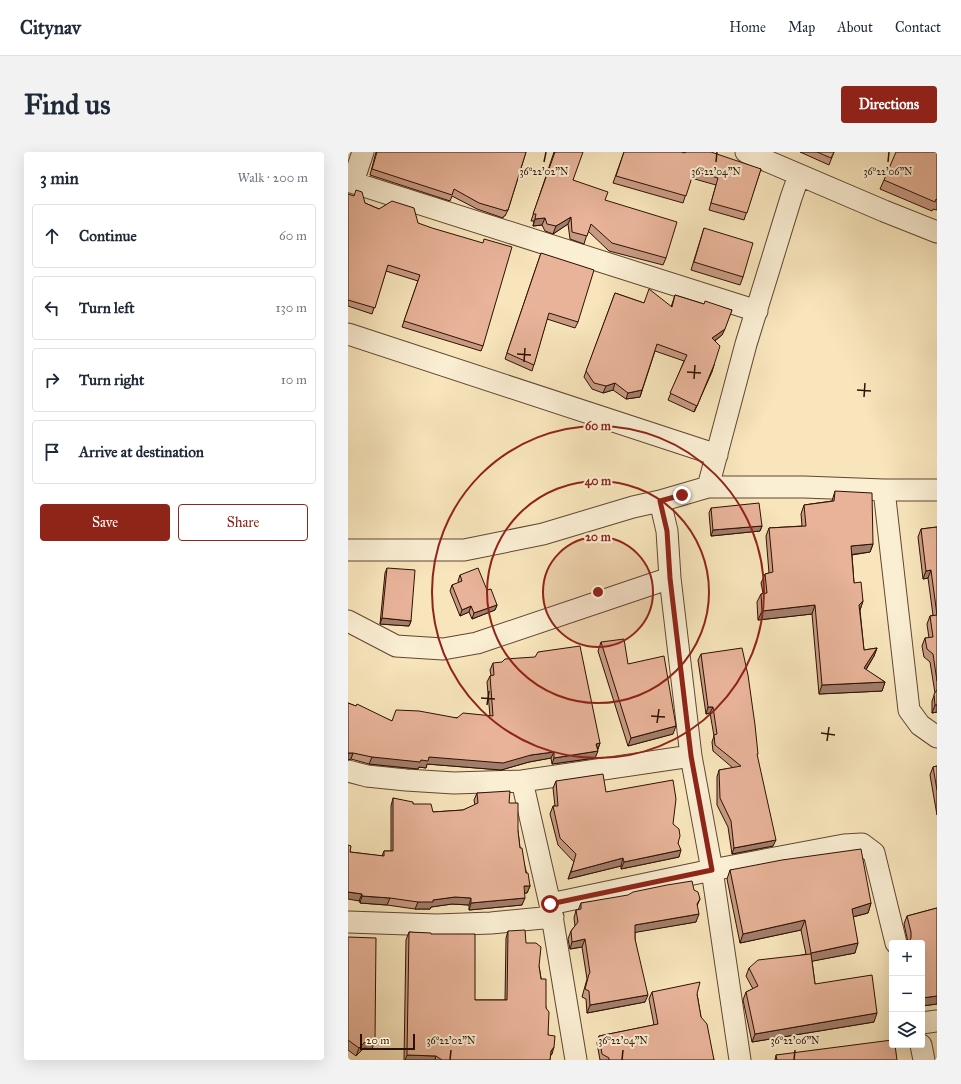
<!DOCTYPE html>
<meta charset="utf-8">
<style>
body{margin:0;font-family:"IM FELL Great Primer",serif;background:#f2f2f3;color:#1f2937}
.controls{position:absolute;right:12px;bottom:12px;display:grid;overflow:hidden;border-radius:4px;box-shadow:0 4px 16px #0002}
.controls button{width:36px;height:36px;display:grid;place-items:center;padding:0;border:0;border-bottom:1px solid #e0e1e3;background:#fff;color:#1f2937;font:20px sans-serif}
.scale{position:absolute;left:12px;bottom:10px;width:55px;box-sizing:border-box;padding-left:4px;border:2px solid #2d1100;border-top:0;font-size:11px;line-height:14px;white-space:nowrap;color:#2d1100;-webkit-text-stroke:3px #faeed3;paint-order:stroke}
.stop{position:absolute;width:12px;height:12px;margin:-9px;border:3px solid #8f2418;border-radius:50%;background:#fff}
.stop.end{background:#8f2418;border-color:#fff;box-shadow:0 1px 4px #0008}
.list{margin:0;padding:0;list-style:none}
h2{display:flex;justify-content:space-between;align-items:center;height:52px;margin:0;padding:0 16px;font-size:17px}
h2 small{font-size:13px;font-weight:400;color:#747a83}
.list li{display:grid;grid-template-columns:26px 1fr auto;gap:12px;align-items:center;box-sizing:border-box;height:64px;margin:0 8px 8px;padding:0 8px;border:1px solid #e0e1e3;border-radius:4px}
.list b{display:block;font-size:15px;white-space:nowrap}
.list em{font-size:13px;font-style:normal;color:#747a83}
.actions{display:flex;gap:8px;padding:12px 16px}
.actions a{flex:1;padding:9px 0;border:1px solid #8f2418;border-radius:4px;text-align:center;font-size:14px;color:#8f2418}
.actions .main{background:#8f2418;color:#fff}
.icon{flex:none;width:22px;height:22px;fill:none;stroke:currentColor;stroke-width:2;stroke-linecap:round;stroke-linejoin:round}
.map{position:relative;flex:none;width:589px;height:908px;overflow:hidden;border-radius:4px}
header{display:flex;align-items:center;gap:24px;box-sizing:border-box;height:56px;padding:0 20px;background:#fff;border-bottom:1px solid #e0e1e3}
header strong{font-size:19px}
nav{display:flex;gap:22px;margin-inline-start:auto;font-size:14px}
.intro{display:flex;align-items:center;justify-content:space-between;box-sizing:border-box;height:96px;padding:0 24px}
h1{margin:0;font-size:28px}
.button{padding:10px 18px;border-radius:4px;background:#8f2418;color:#fff;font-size:14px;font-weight:700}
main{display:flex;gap:24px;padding:0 24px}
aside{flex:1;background:#fff;border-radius:4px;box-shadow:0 4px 16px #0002}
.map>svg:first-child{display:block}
</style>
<header>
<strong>Citynav</strong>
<nav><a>Home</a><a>Map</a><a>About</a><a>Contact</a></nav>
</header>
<div class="intro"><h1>Find us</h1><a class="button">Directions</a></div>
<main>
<aside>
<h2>3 min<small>Walk · 200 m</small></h2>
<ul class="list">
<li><svg class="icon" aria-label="ahead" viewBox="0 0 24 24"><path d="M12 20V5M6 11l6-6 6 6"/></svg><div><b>Continue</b></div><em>60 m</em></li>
<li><svg class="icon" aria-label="left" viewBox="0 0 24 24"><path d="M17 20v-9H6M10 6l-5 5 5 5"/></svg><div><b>Turn left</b></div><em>130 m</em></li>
<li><svg class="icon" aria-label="right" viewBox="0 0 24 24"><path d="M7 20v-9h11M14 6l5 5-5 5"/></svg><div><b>Turn right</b></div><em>10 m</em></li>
<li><svg class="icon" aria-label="arrive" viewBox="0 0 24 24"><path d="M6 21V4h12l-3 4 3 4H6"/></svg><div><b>Arrive at destination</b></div></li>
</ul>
<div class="actions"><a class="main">Save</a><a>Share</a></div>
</aside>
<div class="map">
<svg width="589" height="908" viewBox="0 0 589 908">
<rect width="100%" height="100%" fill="#f8e5bc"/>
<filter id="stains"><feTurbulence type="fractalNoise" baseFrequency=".005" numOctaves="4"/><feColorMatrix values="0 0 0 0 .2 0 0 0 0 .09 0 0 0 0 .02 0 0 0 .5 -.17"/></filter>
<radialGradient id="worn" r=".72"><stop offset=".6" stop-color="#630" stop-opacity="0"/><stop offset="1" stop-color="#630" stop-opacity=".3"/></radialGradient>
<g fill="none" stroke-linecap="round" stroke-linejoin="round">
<g stroke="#60462f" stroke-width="23">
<path id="minor" d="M398 0 536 59 589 80
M0 29 409 159
M5 30 15 0
M0 182 369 303
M360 335 398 192 443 46 451 23
M536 338 561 558 572 573 589 585
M312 349 319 379 322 426 343 604 364 718 392 908
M0 398H116L195 382 285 355 312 349 360 335H456L536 338H589
M0 469 48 494 95 497 129 491 322 426
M0 619 19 624 58 628 106 631 174 629 343 604
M174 629 202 752 228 908
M202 752 364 718 496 693 514 692 526 701 548 791
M0 770 89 773 143 771 205 765
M574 871 589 869
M573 893 576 908"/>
</g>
<use href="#minor" stroke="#faeed3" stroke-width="21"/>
</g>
<path fill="#c89a84" stroke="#2d1100" d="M28 0H178L160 58 157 64H156L155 66 129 57 104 44 102 49 22 23Z
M206 0 225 28 257 48 318 106 315 113 261 99 240 79 236 92 222 87 220 72 205 82 197 79 194 73 185 74 186 69H183Z
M276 0 337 1 413 17 396 68 361 58 368 33 343 26 335 51 265 31Z
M452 0H486L481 13Z
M589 0V58L585 57 584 59 532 37 536 28Z
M0 42 17 51 31 57 70 71 135 194 133 199 54 175 70 129 38 119 24 162 0 154Z
M356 76 395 125 392 133 343 118Z
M193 101 230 170 227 176 199 167 184 219 157 207Z
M267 141 296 151 323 155 327 143 356 152 384 158 374 183 367 189 366 213 346 260 320 248 336 209 307 199 292 245 278 247 265 238 255 241 244 237 236 225Z
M487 339 525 392 522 400 504 403 506 431 515 449 512 458 516 498 529 496 526 504 518 518 537 530 534 539 471 542 464 462 410 468 409 450 413 442 415 441 413 431 417 422 421 421 418 384 421 376 454 374 453 362 456 353 484 349Z
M363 356 414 374 412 379 363 384 361 361Z
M589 375V560L584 561V549L587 541 582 510 576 505 574 494 577 486H581L579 472 582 464 585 463 580 426 575 427 570 385 573 377Z
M39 416 63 469 61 474 32 472 37 421Z
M112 423 139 438 149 453 147 458 124 467 121 460 112 464 102 439 104 433 111 431 110 429Z
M253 490 280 512 325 582 280 594 250 499Z
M353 502 409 605 425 694 384 702 380 675 369 653V625L371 618 385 616 365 599 364 590 366 584 362 561 358 562 350 508Z
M145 511 252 591 247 606 204 612 203 606 181 610 153 618 79 612 78 616 71 615 70 617 21 612 3 607 0 608V551L44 569 142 564 139 530 142 524 143 523 142 518Z
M589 614V663L582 623 585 615Z
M208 629 258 640 325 672 330 691 331 705 273 717V714L220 727 226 710 210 693 202 662 205 654H207L205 636Z
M129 641 161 651 170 679 172 696 182 734 179 741H176L174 753 121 758V753L104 752 83 755 82 757H67L39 753 12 751 2 700 34 704 36 699H43V654L45 646 65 652 85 660 115 658 127 653 126 648Z
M382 718 523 751 520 761 505 765 507 801 464 809 467 832 526 870 404 890 395 848 398 840 405 837 398 824 401 816 458 802 453 778 392 791 379 727Z
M346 738 352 747 349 754 348 770 287 780V787L297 850 239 861 238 847 234 845 239 827 234 795 222 797 220 787 223 779 227 774 226 766 228 758H230L233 751Z
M589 756V852L574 854 556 772 559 764Z
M160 779 178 791 191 814 198 856 200 883 204 902 202 904V908H56L58 788 61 780 83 782 127 848H157L158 786Z
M0 785 24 897 16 896 8 904 0 898Z
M304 840 349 842 353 865 366 908H252L249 891 251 884 306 873 301 847Z
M428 903 549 908H427Z"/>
<path fill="#a27d6b" stroke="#2d1100" d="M223 65 220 72 205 82 208 74Z
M197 66 194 73 185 74 187 67Z
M377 177 374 183 362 192 364 186Z
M366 213 364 220 346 260 349 254Z
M267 231 265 238 255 241 258 234Z
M294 238 292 245 278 247 280 241Z
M414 374 412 379 363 384 365 378Z
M525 392 522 400 500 403 503 394Z
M583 418 580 426 575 427 578 419Z
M515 449 512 458 508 461 511 453Z
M149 453 147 458 124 467 126 461Z
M467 453 464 462 410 468 414 459Z
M123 454 121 460 112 464 114 458Z
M34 466 63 469 61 474 32 472Z
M529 496 526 504 513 525 516 516Z
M537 530 534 539 471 542 474 533Z
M587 553H589V560L584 561Z
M360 555H365L362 561 358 562Z
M328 574 325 582 280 594 283 586Z
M252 591 250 597 248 592Z
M250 599 247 606 204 612 206 606Z
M206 600 203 606 181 610 153 618 79 612 78 616 71 615 70 617 21 612 24 605 73 608 81 605 183 603Z
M0 601H5L3 607 0 608Z
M428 688 425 694 384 702 386 696Z
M333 698 331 705 273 717 276 710Z
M275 706 273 714 220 727 223 720Z
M176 734H182L179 741H173Z
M0 740 14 742 11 749 0 747Z
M14 744 42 746 39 753 12 751Z
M107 745 123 746 121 753 104 752 83 755 82 757H67L70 750Z
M177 746 174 753 121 758 123 751Z
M523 751 520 761 500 766 504 757Z
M351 762 348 770 284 781 287 773Z
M457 768 453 778 392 791 395 782Z
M237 787 234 795 222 797 224 790Z
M510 791 507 801 460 810 463 801Z
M300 843 297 850 239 861 242 853Z
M589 844V852L574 854V846Z
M529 861 526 870 404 890 407 882Z
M19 888 27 889 24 897 16 896 8 904 11 896Z
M206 895 204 902 200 907 203 899Z
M59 903 88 904 87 908H57Z"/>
<path fill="#e8b399" stroke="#2d1100" d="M29 0H178L160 58H158V59L131 51 106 37 104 43 24 17Z
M207 0H235L225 28 260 40 257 48 329 70 318 106 264 91 243 72 239 84 224 80 223 65 208 74 199 72 197 66 187 67 188 62H185Z
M276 0H333L337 1 338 0H363L413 17 399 61 363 51 370 26 346 19 338 44 268 24Z
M469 0H486L483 6Z
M548 0H589V48L588 47 587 50 536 28Z
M8 38 14 40 17 51 31 57 44 49 66 56 70 71 84 76 135 91 136 87 164 95 135 194 56 169 72 123 40 113 27 156 0 148V42L6 44Z
M356 76 405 91 395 125 346 110Z
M193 101 246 118 230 170 201 161 186 213 159 201Z
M301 137 324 155 327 143 356 152 357 149 384 158 377 177 364 186 372 194 366 213 349 254 322 241 339 203 309 192 294 238 280 241 267 231 258 234 246 231 238 219 267 141 296 151Z
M487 339 524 341 525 392 503 394 506 431 513 430 515 449 511 453 516 498 529 496 516 516 537 530 474 533 467 453 414 459 413 442 419 441 417 422 425 420 421 376 458 374 456 353 486 349Z
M411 351 414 374 365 378 363 356Z
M589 375V529L585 502 579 497 577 486 585 485 582 464 589 463 583 418 578 419 573 377Z
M39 416 67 418 63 469 34 466Z
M130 416 139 438 143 437 149 453 126 461 123 454 114 458 104 433 114 429 112 423Z
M276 487 280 512 316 504 328 574 283 586 253 490Z
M232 494 252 591 248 592 250 599 206 606V600L183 603 155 611 81 605 80 609 73 608 72 610 24 605 5 601H0V551L8 554 9 552 44 569 48 558 71 559 109 566 115 561 145 564 142 524 146 523 145 511 154 510 157 507 187 505 190 500Z
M394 496 400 523 407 573 410 602H409L428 688 386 696 383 669 372 646 371 618 393 614 367 593 366 583 369 582 365 555H360L353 502Z
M589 538V553H587L586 542Z
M589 614V638L585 615Z
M255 622 258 640 325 628 328 647 325 672 331 677 332 684 330 691 333 698 276 710 275 706 223 720 228 702 212 686 205 654H210L208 629Z
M162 639 161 651H170V679L172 696H174L178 721H180L182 734H176L177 746 123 751V746L107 745 85 748V750H70L42 746 14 744V742L0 740V693L3 694 2 700 36 704V699H45V646L65 650V652H83L85 660 115 658 130 651 129 641Z
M513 697 523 751 504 757 510 791 463 801 457 768 395 782 382 718 434 708Z
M344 729 346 738 350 740 352 747 349 752 351 762 287 773V787L300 843 242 853 241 839 237 837 241 822 242 821 237 787 224 790 223 779 230 770 228 758 233 757V751L280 743 285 740 319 733Z
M589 756V844L574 846V791H560L563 786V780L559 764Z
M177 778 178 791H188L193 795 191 814 193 827H198V856L201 860 200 883 207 884 206 895 203 899 202 908H94L88 904 59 903 61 780 83 781V782H127V848H159L160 779Z
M0 785 28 786 27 889 19 888 11 896 0 888Z
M463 802 467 832 524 823 529 861 407 882 398 840 410 834 401 816 410 808Z
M352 830 349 842 353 865 359 872 366 908H261V906L254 902 251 884 310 872 304 840Z
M544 888V893H547L549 908H429L428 903Z"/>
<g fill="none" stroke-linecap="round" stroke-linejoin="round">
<path stroke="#8f2418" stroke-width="5" d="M202 752 364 718 343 604 322 426 319 379 312 349 334 343"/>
</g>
<path fill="none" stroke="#2d1100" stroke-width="1.5" d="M196 10 198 0M368 10 369 0M540 10 541 0M169 202 183 203M176 210 177 196M339 220 353 221M346 227 347 213M509 238 523 239M516 245 517 231M133 546 147 547M139 553 141 539M303 564 317 565M309 571 311 557M473 581 487 583M479 589 481 575M102 908 103 898M274 908 275 898M446 908 447 898"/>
<circle cx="250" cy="440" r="55" fill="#8f2418" fill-opacity=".12"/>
<g fill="none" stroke="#8f2418" stroke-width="2">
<circle cx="250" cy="440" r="55"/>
<circle cx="250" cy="440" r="111"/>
<circle cx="250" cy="440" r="166"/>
</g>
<g font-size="10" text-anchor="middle" fill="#2d1100" stroke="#faeed3" stroke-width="4" stroke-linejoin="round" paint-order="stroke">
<text x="196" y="23">36°22'02"N</text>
<text x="368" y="23">36°22'04"N</text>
<text x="540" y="23">36°22'06"N</text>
<text x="103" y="892">36°22'02"N</text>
<text x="275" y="892">36°22'04"N</text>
<text x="447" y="892">36°22'06"N</text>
</g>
<circle cx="250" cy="440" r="6" fill="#8f2418" stroke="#faeed3" stroke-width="2"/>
<g font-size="12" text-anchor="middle" font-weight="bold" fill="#8f2418" stroke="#faeed3" stroke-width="4" stroke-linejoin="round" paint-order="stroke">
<text x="250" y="278">60 m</text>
<text x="250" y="333">40 m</text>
<text x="250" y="389">20 m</text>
</g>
<rect width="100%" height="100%" filter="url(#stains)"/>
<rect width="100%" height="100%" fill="url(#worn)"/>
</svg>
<div class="controls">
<button>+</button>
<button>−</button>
<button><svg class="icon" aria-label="layers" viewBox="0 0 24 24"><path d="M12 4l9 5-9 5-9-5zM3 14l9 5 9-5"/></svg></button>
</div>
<div class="scale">20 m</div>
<div class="stop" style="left:202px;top:752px"></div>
<div class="stop end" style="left:334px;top:343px"></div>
</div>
</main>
